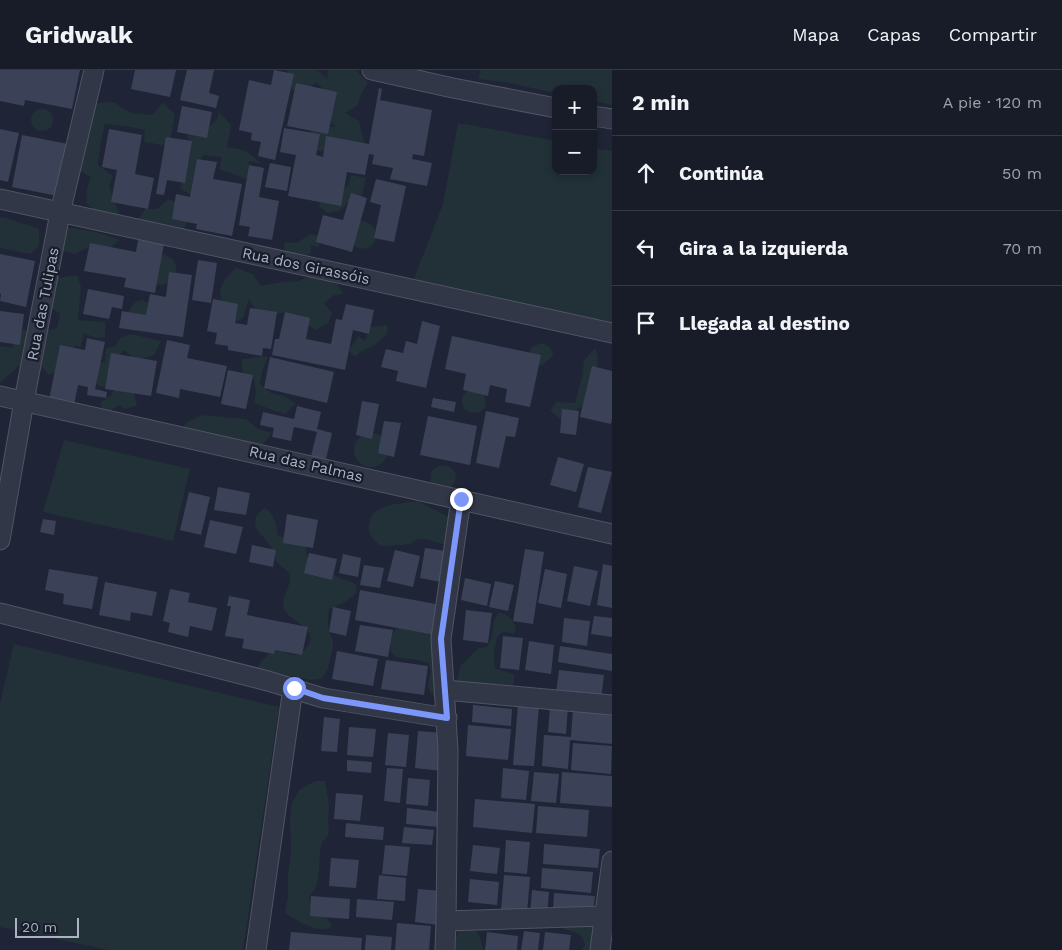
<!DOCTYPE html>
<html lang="es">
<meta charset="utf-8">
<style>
body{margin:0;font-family:"Work Sans",sans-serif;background:#242934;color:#f1f3f6}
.controls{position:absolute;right:15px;top:15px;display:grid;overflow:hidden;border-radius:10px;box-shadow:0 2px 8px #0003}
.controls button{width:45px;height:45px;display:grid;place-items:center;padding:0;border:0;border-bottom:1px solid #363a45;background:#171c28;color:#f1f3f6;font:25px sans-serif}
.scale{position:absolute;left:15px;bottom:12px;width:64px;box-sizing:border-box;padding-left:5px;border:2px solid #acb1c4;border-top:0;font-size:14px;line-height:18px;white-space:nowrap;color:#acb1c4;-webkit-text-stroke:4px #181d2b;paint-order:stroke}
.stop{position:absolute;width:15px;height:15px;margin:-11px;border:4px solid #7c97f9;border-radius:50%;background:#fff}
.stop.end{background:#7c97f9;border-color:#fff;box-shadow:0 1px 5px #0008}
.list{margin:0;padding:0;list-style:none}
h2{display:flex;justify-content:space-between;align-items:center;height:65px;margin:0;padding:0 20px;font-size:21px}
h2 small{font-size:16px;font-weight:400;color:#9ea1a8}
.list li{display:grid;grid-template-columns:32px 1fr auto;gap:15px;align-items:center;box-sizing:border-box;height:75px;padding:0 20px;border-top:1px solid #363a45}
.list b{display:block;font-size:19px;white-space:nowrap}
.list em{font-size:16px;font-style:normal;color:#9ea1a8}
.icon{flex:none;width:28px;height:28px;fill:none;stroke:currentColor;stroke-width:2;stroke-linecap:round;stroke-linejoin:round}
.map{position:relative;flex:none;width:612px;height:880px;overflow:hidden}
header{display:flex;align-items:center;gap:30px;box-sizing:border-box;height:70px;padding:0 25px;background:#171c28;border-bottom:1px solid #363a45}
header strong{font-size:24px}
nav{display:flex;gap:28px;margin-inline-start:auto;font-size:18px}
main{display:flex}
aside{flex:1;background:#171c28}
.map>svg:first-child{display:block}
</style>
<header>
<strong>Gridwalk</strong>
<nav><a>Mapa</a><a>Capas</a><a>Compartir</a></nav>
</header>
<main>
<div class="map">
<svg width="612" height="880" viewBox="0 0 612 880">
<rect width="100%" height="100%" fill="#1f2536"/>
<path fill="#213137" d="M289 0H315L320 2 327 9 328 0H356L368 13 362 22 357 36 345 43 359 51 364 73 329 82 317 81 310 77 311 61 322 57H336L325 46 328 22 316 13 297 26 285 9Z
M481 0H612V35L593 31V19H556V23L505 12 478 9Z
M109 32 115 33 131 43 152 45 163 33 175 44 169 76 144 72 145 60 125 56 105 54 100 77 98 95 113 106 109 117 119 143 104 148 86 133 87 118 91 107 78 100 91 34Z
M31 50a11 11 0 1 1 22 0a11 11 0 1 1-22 0Z
M219 42 231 55 227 77 244 80 262 94 249 91 247 109 219 99 222 87 204 85 197 93 194 126 180 119 184 104 186 82 192 72 187 67 189 60 203 61 216 51Z
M458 53 556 71V101H593V78L612 81V254L412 214 443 134Z
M351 105 366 108 361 129H352L339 141 328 143 319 136 321 126 348 116Z
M169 129 177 133 188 149 182 162 137 151 145 139H157Z
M0 147 7 148 39 159V176L31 184 0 178Z
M362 151C369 152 373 155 376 162 377 177 364 184 352 174L357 152Z
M59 156 96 162 120 170 111 177 86 178 75 184 58 180Z
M310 164 323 167 318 177 311 175V183L302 187 284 182 285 172 297 173Z
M162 184C187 189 176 223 152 213Z
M236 197 252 204 261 216 281 212 299 211 310 205 324 209 338 215 343 224 334 225 324 233 332 243 328 253 315 260 305 253 285 242 263 247 256 241 249 229 243 248 232 254C228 246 219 229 220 220 222 211 230 204 236 197Z
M77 205 81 217 78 250 105 252V267L95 268 84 263 81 277 75 276C72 292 63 299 48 305L35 287 44 260 57 259 60 244 47 235 49 218 57 208Z
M142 230 149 233 150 246 127 242 130 241C132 234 135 231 142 230Z
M387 255V264L375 275 360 282 355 287 346 279 353 275 358 266 365 271 370 257Z
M24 259 35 271 28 281 21 294 0 313V276L13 278V266Z
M131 264 161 271 154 285 137 290 124 280 116 288 111 316 100 317 90 307 96 296 105 291 106 278 115 277 120 268Z
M542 273 549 277 554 285 541 296 528 289 531 277Z
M595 278 598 286 596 317 589 336 578 338 564 352 550 341 556 332 575 333 582 307 584 291Z
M268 286 263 298 260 314 271 323 284 326 296 333 285 344 275 341 254 333 256 323 254 309 244 307 242 296V289Z
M118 316 133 319 137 335 125 339 120 335 111 340H102L100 333 111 325Z
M470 320 484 325C493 348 459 348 462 329 463 324 466 322 470 320Z
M202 345 246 349 257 358 272 363 257 381 182 358 189 351Z
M354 380a17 17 0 1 1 34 0a17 17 0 1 1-34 0Z
M64 370 190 399 173 471 43 442Z
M442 395C458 396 461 412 447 420L432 414C428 405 432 397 442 395Z
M417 431 449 447 446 475C438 473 427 468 419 469 415 470 413 473 409 474 406 475 401 475 397 475 381 476 383 480 371 466 367 460 369 450 373 444 381 434 405 433 417 431Z
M265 438C274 443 277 456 278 466L292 468 305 474 306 478V483L312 497 330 502 339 508 352 512 356 515V523C349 531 339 535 329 539L328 553 329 562 333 571V576L328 598 323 607 320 609 311 610 293 606 276 607 257 599C260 591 269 583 277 579 290 583 296 591 307 577 321 558 289 552 284 539 280 527 292 516 290 505 289 500 282 498 279 494 275 491 275 485 273 480 269 471 259 465 255 455 255 447 258 442 265 438Z
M498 543C508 543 515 551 516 560L513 564C510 563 504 561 501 563 494 566 494 589 494 595L496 599 514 604V613L511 616 507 618 498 614 490 616 459 614 457 611 460 597 478 578 487 577 492 567 494 550Z
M401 556 429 558C443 574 458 585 450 609 446 618 445 621 437 628 419 617 436 606 428 593 424 592 420 590 416 590 403 587 389 592 391 572 392 564 394 560 401 556Z
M14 574 279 637 243 880H108L0 857V633Z
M315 711H325L329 735 328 748 329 763C327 768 322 771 321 776 318 789 321 803 316 816 314 822 309 823 309 830L326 847 332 854 330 858C318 863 297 851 286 844L285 840 288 827V805L291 780 290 753 291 735 299 720Z
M568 851 594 855 603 880H581L585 875C582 859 571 864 561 857Z
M468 855C479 862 481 867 483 880H455L456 867 460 858Z"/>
<path fill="#3b4257" d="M0 0H80L72 39 25 30 24 36 0 31Z
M135 0H176L170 27 131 19Z
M187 0H214L209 23 219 26 216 38 180 30Z
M274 0 294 4 275 90 258 86 261 72 251 70 252 63 239 60 249 10 271 15Z
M296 13 337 22 328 64 287 56Z
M379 18 382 19 380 30 432 40 424 86 413 84 412 89 432 93 427 116 390 109 393 98 372 94 374 85 369 84 365 105 347 102 341 136 288 126 296 85 280 82 284 58 320 64 316 85 323 87 326 66 369 74Z
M182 36 212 42 207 68 177 62Z
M0 59 19 63 8 112 0 110Z
M109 59 142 65 135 104 154 108 148 139 111 132 117 100 102 97Z
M22 65 68 74 58 126 12 117Z
M166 67 192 71 185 113 167 110 164 125 156 124Z
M197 89 217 92 213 109 242 114 232 166 196 159 197 154 172 149 176 124 190 127Z
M270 93 291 97 287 121 265 117Z
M249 95 264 98 259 127 279 131 272 170 248 166 250 157 239 155Z
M376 109 406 116 394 172 374 168 381 135 370 132Z
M351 123 367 128 352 182 316 172 323 145 343 150Z
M138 170 164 174 155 223 124 217 126 208 84 201 90 173 136 182Z
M0 184 35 191 26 237 0 231 1 224H0Z
M198 190 217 193 211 233 192 230Z
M169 202 192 205 183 267 119 258 122 241 146 245 150 224 166 227Z
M88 219 124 226 122 239 112 237 109 249 83 244Z
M213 229 238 234 235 253 247 255 250 238 277 242 271 279 263 278 262 286 228 280V276L215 274 217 263 207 261Z
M346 234 374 240 369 264 353 260 345 300 272 285 275 269H279L285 242 310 248 306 269 331 274 336 249 342 250Z
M0 241 24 244 20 275 0 272Z
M422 251 440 256 426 318 396 311 398 301 381 297 386 279 403 283 406 271 417 274Z
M452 266 541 285 530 337 505 332 507 319 490 315 488 326 463 320 466 304 445 299Z
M87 268 105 272 95 319 107 322 106 328 87 325 88 317 78 315 74 335 49 330 60 275 85 280Z
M167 270 190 275 187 288 227 296 220 327 180 319 179 328 156 323Z
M111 283 157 291 151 326 105 319Z
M270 287 334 302 327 333 264 318Z
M592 296 612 301V349L611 354 580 347Z
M228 300 253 305 246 339 221 334Z
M433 328 456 332 454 342 431 337Z
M362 331 379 334 372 369 356 365Z
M297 336 321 342 317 359 332 363 326 389 311 386 317 362 294 357 291 371 272 367 274 358 260 355 263 342 294 349Z
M562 339 579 341 576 365 560 363Z
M486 341 519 348 515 367 506 366 499 398 476 393Z
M428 346 477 356 470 395 420 385Z
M384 351 401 353 394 387 378 383Z
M558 387 584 394 576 422 550 415Z
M588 397 612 402 601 443 578 437Z
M218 417 250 423 246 445 214 440Z
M189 422 210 427 201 465 180 460Z
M287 444 318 450 313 478 283 473Z
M43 449 56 451 54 465 40 462Z
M210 450 243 457 236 484 204 477Z
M252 475 276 480 273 497 249 492Z
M425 478 446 481 441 512 420 508Z
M525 479 544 482 533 554 513 551Z
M395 480 420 486 413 517 387 511Z
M309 483 337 489 332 510 304 503Z
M343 484 361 488 358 507 339 503Z
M603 494 612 496V538L597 535Z
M364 495 384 498 380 518 360 515Z
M574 496 598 501 590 536 567 531Z
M49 499 98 507 92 539 63 534 64 524 45 520Z
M545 499 567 504 561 538 538 533Z
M465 508 491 514 487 536 461 530Z
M495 511 514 515 508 541 489 537Z
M105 512 157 522 152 546 131 542 130 551 99 545Z
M170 519 190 523 188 532 217 538 212 561 190 556 188 567 168 562 170 553 163 551Z
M360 520 441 535 435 565 355 550Z
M229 526 250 530 247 545 308 557 302 585 275 580 274 584 242 578 244 569 225 566 231 536H227Z
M333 537 351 541 346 566 329 562Z
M466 540 492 543 488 573 463 570Z
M594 546 612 548V567L591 564Z
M564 548 590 551 587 576 562 572Z
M360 555 393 560 388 587 355 581Z
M503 566 523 568 519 600 500 598Z
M529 571 554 575 551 604 525 600Z
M560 576 612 584V601L558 592Z
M337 581 378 589 373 616 332 609Z
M386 590 428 596 424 625 381 619Z
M559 600 604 605 601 629 556 623Z
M518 634 539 636 534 696 513 695Z
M473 635 512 639 511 656 472 652Z
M550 636 568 637 566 664 548 662Z
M573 638 612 642V674L570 670 568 699 542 696 544 665 571 667Z
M324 647 340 649 337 682 321 681Z
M468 655 511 659 508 690 466 686Z
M349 657 376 659 373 687 347 685Z
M418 661 444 663 441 701 415 698Z
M388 663 409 665 406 697 385 695Z
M573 673 612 676 611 704 571 700Z
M347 690 372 692 371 703 347 701Z
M387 698 403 699 400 733 384 731Z
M503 698 529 701 526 730 501 728Z
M534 702 559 704 556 733 531 731Z
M562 702 612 706V737L560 733Z
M408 708 430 710 428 736 406 734Z
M336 723 363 725 360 751 334 749Z
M475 729 535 734 532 763 473 757Z
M538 736 589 740 587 767 536 763Z
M407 738 441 742 439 757 406 754Z
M346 753 384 757 383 770 345 767Z
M404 757 434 760 432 775 402 773Z
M506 770 530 772 527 804 504 802Z
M544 774 600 779 598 798 543 794Z
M385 775 410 777 407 806 382 804Z
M473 775 500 778 497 804 470 801Z
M331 788 359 790 356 818 329 816Z
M542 798 593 802 591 823 541 818Z
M379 805 406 808 405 831 377 829Z
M504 805 530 807 527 843 501 840Z
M470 809 499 812 497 835 468 832Z
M418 819 442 821 439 855 415 852Z
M532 820 549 822 547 846 530 845Z
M554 823 595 826 593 843 553 840Z
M311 826 350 829 349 849 310 846Z
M357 829 394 832 392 850 356 847Z
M397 853 431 856 429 880H395Z
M524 861 540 863 538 880H521Z
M291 862 362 868 361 880H289Z
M487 862 518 866 517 880H485Z
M545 862 571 865 569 880H543Z
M366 865 392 867 391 880H365Z"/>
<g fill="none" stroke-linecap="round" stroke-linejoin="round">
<g stroke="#505465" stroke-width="21">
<path id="minor" d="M372 0 453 18 556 38
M593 46 612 49
M0 129 612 263
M0 326 612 464
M0 470 24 331 60 143 94 0
M0 543 268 611 323 628 447 648
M445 620 612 635
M446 851 604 846
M256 880 293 618
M445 880 446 851 448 680 441 569 461 429
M600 880 612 791"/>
</g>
<use href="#minor" stroke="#323747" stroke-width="19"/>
</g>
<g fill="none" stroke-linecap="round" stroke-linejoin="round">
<path stroke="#7c97f9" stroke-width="6" d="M294 618 323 628 447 648 441 569 461 429"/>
</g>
<g text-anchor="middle" stroke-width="4.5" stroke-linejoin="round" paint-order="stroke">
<g font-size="15" fill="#acb1c4" stroke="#181d2b">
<text transform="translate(306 196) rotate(12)" y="5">Rua dos Girassóis</text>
<text transform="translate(43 234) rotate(-79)" y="5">Rua das Tulipas</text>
<text transform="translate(306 394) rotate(13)" y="5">Rua das Palmas</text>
</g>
</g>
</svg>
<div class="controls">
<button>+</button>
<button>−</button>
</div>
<div class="scale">20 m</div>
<div class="stop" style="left:294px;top:618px"></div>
<div class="stop end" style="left:461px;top:429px"></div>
</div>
<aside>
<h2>2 min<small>A pie · 120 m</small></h2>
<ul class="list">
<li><svg class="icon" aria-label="ahead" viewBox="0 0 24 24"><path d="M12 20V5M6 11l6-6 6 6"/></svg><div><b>Continúa</b></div><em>50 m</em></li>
<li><svg class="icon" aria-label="left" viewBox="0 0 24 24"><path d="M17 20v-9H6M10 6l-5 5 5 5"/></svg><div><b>Gira a la izquierda</b></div><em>70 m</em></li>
<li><svg class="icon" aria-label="arrive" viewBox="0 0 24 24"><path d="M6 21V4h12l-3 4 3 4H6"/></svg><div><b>Llegada al destino</b></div></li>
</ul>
</aside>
</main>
